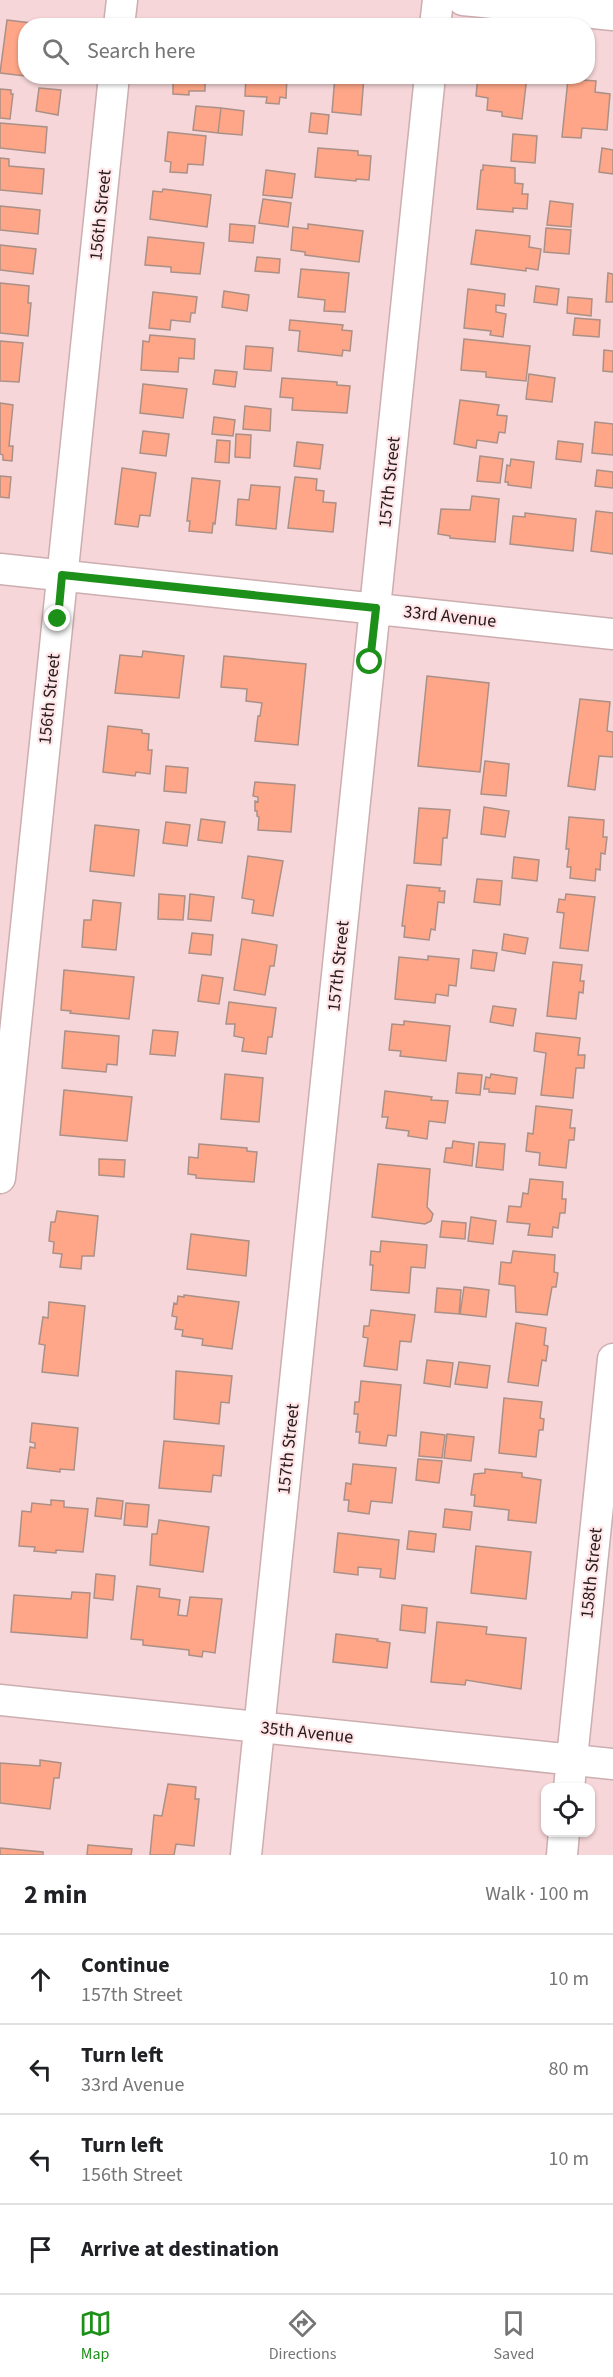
<!DOCTYPE html>
<meta charset="utf-8">
<style>
body{margin:0;font-family:"Source Sans 3",sans-serif;background:#f2f2f2;color:#202124}
.controls{position:absolute;right:18px;bottom:18px;display:grid;overflow:hidden;border-radius:12px;box-shadow:0 2px 4px #0004}
.controls button{width:54px;height:54px;display:grid;place-items:center;padding:0;border:0;border-bottom:2px solid #e0e0e0;background:#fff;color:#202124;font:30px sans-serif}
.stop{position:absolute;width:18px;height:18px;margin:-14px;border:4px solid #1d9019;border-radius:50%;background:#fff}
.stop.end{background:#1d9019;border-color:#fff;box-shadow:0 2px 6px #0008}
.list{margin:0;padding:0;list-style:none}
h2{display:flex;justify-content:space-between;align-items:center;height:78px;margin:0;padding:0 24px;font-size:26px}
h2 small{font-size:20px;font-weight:400;color:#757577}
.list li{display:grid;grid-template-columns:39px 1fr auto;gap:18px;align-items:center;box-sizing:border-box;height:90px;padding:0 24px;border-top:2px solid #e0e0e0}
.list b{display:block;font-size:22px;white-space:nowrap}
.list p{margin:0;font-size:20px;white-space:nowrap;color:#757577}
.list em{font-size:20px;font-style:normal;color:#757577}
.icon{flex:none;width:33px;height:33px;fill:none;stroke:currentColor;stroke-width:2;stroke-linecap:round;stroke-linejoin:round}
.map{position:relative;flex:none;width:613px;height:1855px;overflow:hidden}
.search{position:absolute;background:#fff;box-shadow:0 2px 4px #0004;left:18px;right:18px;top:18px;height:66px;display:flex;align-items:center;gap:15px;box-sizing:border-box;padding:0 21px;border-radius:24px;color:#757577;font-size:22px}
.sheet{height:438px;background:#fff}
nav{display:flex;justify-content:space-around;align-items:center;box-sizing:border-box;height:84px;border-top:2px solid #e0e0e0;background:#fff;font-size:16px;color:#757577}
nav a{display:grid;justify-items:center;gap:3px}
nav .on{color:#1d9019}
.map>svg:first-child{display:block}
</style>
<div class="map">
<svg width="613" height="1855" viewBox="0 0 613 1855">
<rect width="100%" height="100%" fill="#f6d6d8"/>
<path fill="#fea687" stroke="#ab9087" stroke-width="1.5" d="M7 20 31 23 30 26H26L25 76 0 73Z
M42 76H65V80Z
M173 76H210L205 78V91H189V95L173 94Z
M246 76H287L286 98 280 97 279 104 266 103 267 97 245 96Z
M335 76H364L361 115 332 112Z
M478 76H527L522 119 502 116V112L487 110 488 98 476 96Z
M568 79 596 81 595 92 610 94 607 130 582 128 581 138 562 137Z
M39 88 61 90 58 115 36 111Z
M0 89 11 90V94H13L10 119 0 118Z
M196 106 221 108 218 133 193 130Z
M221 108 244 111 242 135 218 133Z
M311 113 329 115 327 134 309 132Z
M0 123 47 127 45 153 0 148Z
M168 132 206 136 203 165 188 164 187 173 170 172 171 162 165 161Z
M513 134 537 136 535 163 511 161Z
M318 148 358 151V155L371 156 369 180 356 179V181L315 177Z
M602 148 613 150V174L599 172Z
M0 158 9 159V166L44 169 42 194 0 190Z
M483 165 515 168V183L523 184 522 194H528L527 209 513 208V212L477 209 481 170H483Z
M266 170 295 174 292 198 263 195Z
M163 189 211 195 207 227 150 219 153 191 162 192Z
M263 199 291 203 288 227 259 223Z
M550 201 573 204 571 227 547 225Z
M0 206 40 210 38 234 0 230Z
M230 224 255 226 253 243 229 241Z
M308 224 363 231 359 262 305 255V252L291 250 293 227 308 229Z
M546 228 571 230 569 254 544 252Z
M476 230 530 236 529 247 541 249 538 270 526 268V271L471 264Z
M148 237 204 243 200 274 171 272V267L145 265Z
M0 245 36 249 33 274 0 270Z
M257 257 280 259 279 273 255 271Z
M301 269 349 273 345 312 324 311 325 300 298 297Z
M608 273 613 274V302H606Z
M0 283 29 286 28 303H31L28 336 0 333Z
M536 286 559 289 557 305 534 302Z
M468 289 505 294 504 306 496 305V312L506 314 503 337 490 335 491 331 464 328Z
M224 291 249 295 247 311 222 307Z
M153 292 197 297 195 313H191L190 322 171 320 170 330 149 328Z
M568 297 592 299 591 316 567 313Z
M575 318 600 320 599 337 573 335Z
M290 320 343 325 342 330 352 331 350 351 343 350 342 356 298 351 300 331 289 330Z
M150 335 195 339 194 359 179 358 178 372 141 370 143 341 149 342Z
M464 339 530 346 526 381 486 377V372L461 370Z
M0 341 23 343 19 382 0 381Z
M246 346 273 348 271 371 244 369Z
M604 350 613 351V372L603 371Z
M215 370 237 372 235 387 213 384Z
M529 374 555 378 552 402 526 399Z
M282 378 337 382V385L350 386 347 413 292 410 293 398 280 397Z
M143 384 187 389 183 418 140 413Z
M460 400 499 405 497 415 507 416 505 433 499 432 497 443 477 440 476 448 454 444Z
M0 403 13 405 9 446H13L12 461 3 460V455L0 454Z
M245 406 271 409 270 431 243 429Z
M214 417 235 420 233 436 212 434Z
M595 422 613 424V455L592 453Z
M143 431 169 434 166 456 140 453Z
M236 434 251 435 250 458 235 457Z
M217 440 230 441 229 463 215 462Z
M558 441 583 444 581 462 556 459Z
M297 442 323 445 320 469 294 466Z
M480 456 503 459 500 483 477 481Z
M511 459 534 462 531 488 508 485V482H505L507 465 510 466Z
M122 468 156 473 150 516 140 515 138 527 115 524Z
M597 470 613 472V488L595 486Z
M0 476 11 477 9 498 0 497Z
M295 477 317 479 316 490 324 491 323 502 336 503 333 532 288 528Z
M192 478 220 481 215 524 213 523 212 533 189 531 190 521H187Z
M251 485 280 487 276 529 236 525 238 499 249 500Z
M472 496 499 499 495 542 450 538V536L438 534 441 509 470 510Z
M596 511 613 513V554L591 551Z
M525 513 576 519 573 551 510 544 513 516 525 517Z
M143 651 184 656 179 698 115 693 120 655 142 657Z
M224 656 306 664 298 745 255 741 258 716H260L262 703 246 701 247 689 221 687Z
M427 676 489 683 480 772 418 766Z
M580 699 610 702 607 731 613 732V757L599 756 595 790 568 786Z
M108 726 142 730V733L149 734 148 750H152L150 774 136 772 135 776 103 772Z
M485 761 509 764 506 796 481 794Z
M166 766 188 768 186 793 164 791Z
M255 782 295 785 291 832 258 830 259 817 257 816V811H255V801L258 802V797L253 796Z
M484 807 509 811 505 837 481 834Z
M419 808 450 810 447 838H443L441 865 414 863Z
M569 817 604 820 603 837H607L605 854 601 853 600 870 596 869 595 881 570 878 571 867H567L569 849H566Z
M201 819 225 822 222 843 198 840Z
M166 822 190 825 187 846 163 843Z
M95 825 139 830 134 876 90 871Z
M248 856 283 861 273 916 252 913 254 900 242 898Z
M514 857 539 860 537 881 512 878Z
M477 879 502 881 500 905 474 902Z
M407 885 440 888 439 891H445L444 903 438 902 435 930 431 929 429 940 404 937 405 926H402Z
M159 894 185 896 183 920 158 919Z
M190 894 214 897 211 921 188 919Z
M566 894 595 897 588 951 560 948 564 913 557 912 559 899 565 900Z
M93 900 121 903 116 950 82 947 84 920H91Z
M192 933 213 935 211 955 189 953Z
M504 934 528 938 525 954 502 950Z
M242 939 277 945 274 966H270L265 995 234 990Z
M473 950 497 953 494 971 471 968Z
M428 956 459 959 456 986 449 985 448 996 436 994 435 1003 395 999 399 957 428 960Z
M553 962 582 965 580 981H584L583 993 579 992 576 1019 547 1016Z
M64 970 134 977 129 1019 70 1013 71 1011 61 1010Z
M202 975 223 978 219 1004 198 1001Z
M229 1002 276 1008 272 1037H268L266 1054 242 1051 244 1038 234 1036 235 1024H226Z
M493 1006 516 1009 513 1026 490 1022Z
M404 1021 450 1026 446 1061 400 1056 401 1051 389 1050 392 1024 404 1025Z
M153 1030 178 1032 175 1056 150 1054Z
M65 1031 119 1036 117 1065 107 1064 106 1072 62 1068Z
M536 1033 580 1038 578 1055H585L584 1068H576L573 1098 541 1095 546 1053 534 1051Z
M458 1073 482 1075 480 1095 456 1093Z
M225 1074 263 1078 259 1122 221 1119Z
M491 1074 517 1078 515 1094 489 1092V1089H484L486 1077 490 1078Z
M64 1090 132 1097 127 1141 60 1135Z
M385 1091 432 1097 431 1100 448 1101 445 1123 429 1121 427 1139 408 1136 409 1131 386 1128 388 1117H382Z
M536 1106 572 1110 570 1128H575L574 1140H569L566 1168 539 1165 540 1153 526 1151 528 1133 533 1134Z
M453 1141 474 1144 472 1166 444 1162 446 1148H452Z
M479 1142 505 1144 503 1170 476 1167Z
M199 1144 247 1148V1151L257 1152 254 1182 196 1178V1175L188 1174 189 1157 198 1158Z
M99 1159 125 1160 124 1177 99 1175Z
M378 1164 430 1169 427 1207 433 1214 431 1221 425 1224 372 1217Z
M530 1179 563 1182 562 1199H566L565 1213H560L558 1228 553 1227 552 1237 528 1235 530 1224 507 1222 509 1206 521 1207 523 1193 528 1194Z
M57 1211 98 1216 94 1256H82L81 1269 60 1267 62 1254 53 1253 54 1242 49 1241 51 1222H55Z
M471 1217 496 1221 493 1244 468 1241Z
M442 1221 466 1223 465 1239 440 1237Z
M191 1234 249 1241 246 1276 187 1269Z
M381 1241 427 1245 425 1268 411 1267 409 1293 371 1290 373 1265H370L371 1251 380 1252Z
M513 1251 555 1255 554 1272 558 1273 556 1287H552L547 1315 516 1312 515 1286 499 1284 501 1262 511 1263Z
M464 1287 489 1290 486 1317 460 1314Z
M437 1288 461 1290 459 1314 435 1312Z
M184 1295 239 1302 232 1349 202 1345 203 1339 182 1336 183 1330 175 1329 177 1317 172 1316 174 1303 177 1304 178 1296 184 1297Z
M49 1302 85 1306 78 1376 42 1372 45 1345 39 1344 43 1317 48 1318Z
M371 1310 415 1315 411 1342 400 1341 397 1370 364 1366 368 1338 363 1337 364 1326H369Z
M516 1323 546 1328 544 1345 548 1346 546 1361 542 1360 538 1386 508 1382Z
M427 1360 453 1363 450 1387 424 1383Z
M459 1362 490 1366 487 1388 455 1384Z
M176 1371 232 1376 229 1403 221 1402 219 1424 174 1419Z
M361 1381 401 1385 396 1436 388 1435 386 1446 359 1443 360 1432H356L358 1414H354L355 1402H359Z
M504 1398 542 1402 540 1418 544 1419 543 1430H539L536 1457 499 1453Z
M32 1423 78 1428 74 1470 60 1469V1472L27 1468 30 1447 35 1448V1443L30 1442Z
M421 1432 445 1435 442 1458 419 1456Z
M447 1434 474 1437 471 1461 444 1458Z
M164 1441 224 1446 221 1476 213 1475 211 1492 159 1488Z
M418 1459 442 1461 439 1483 416 1480Z
M353 1464 396 1468 392 1503 371 1501 369 1514 348 1511 349 1500H344L346 1483 351 1484Z
M485 1469 522 1473V1477L541 1480 536 1523 508 1520 509 1510 474 1506 475 1495H471L474 1474 485 1473Z
M97 1498 123 1501 121 1519 95 1516Z
M51 1500 64 1501V1507L88 1509 83 1552 56 1550V1553L34 1551 35 1547 19 1546 22 1511 31 1512 32 1503 51 1505Z
M126 1503 149 1505 147 1527 124 1525Z
M445 1509 472 1512 470 1530 443 1527Z
M159 1520 209 1527 203 1572 150 1565 152 1534H157Z
M409 1531 436 1534 434 1552 407 1549Z
M338 1533 399 1540 395 1579 380 1577 381 1569 358 1567V1575L334 1572Z
M476 1546 531 1552 526 1599 471 1593Z
M96 1574 115 1576 113 1600 94 1598Z
M137 1586 160 1589 159 1597 180 1600 178 1615 187 1616 190 1597 222 1599 215 1653 203 1651 202 1657 189 1655V1650L143 1645V1640L131 1639Z
M72 1592 90 1593 87 1638 11 1632 14 1595 71 1599Z
M402 1605 427 1608 425 1633 400 1630Z
M437 1622 487 1627 486 1634 526 1638 521 1689 466 1680 465 1685 431 1682Z
M336 1634 378 1639 377 1641 390 1643 387 1668 333 1662Z
M40 1760 61 1763 59 1778H54L50 1809 0 1803V1763L40 1766Z
M168 1784 196 1787 195 1799H199L194 1846 176 1844 174 1855H150L154 1815 162 1816Z
M88 1845 132 1849 131 1855H87Z
M0 1848 43 1852V1855H0Z"/>
<g fill="none" stroke-linecap="round" stroke-linejoin="round">
<g stroke="#ccaeb0" stroke-width="33">
<path id="minor" d="M463 0 613 15
M119 26 122 0
M435 26 438 0
M0 569 613 634
M0 1178 114 76
M0 1700 613 1764
M569 1788 613 1359
M246 1855 430 76
M562 1855 564 1832"/>
</g>
<use href="#minor" stroke="#fff" stroke-width="30"/>
</g>
<g fill="none" stroke-linecap="round" stroke-linejoin="round">
<path stroke="#1d9019" stroke-width="8" d="M58 619 62 575 376 608 370 662"/>
</g>
<g text-anchor="middle" stroke-width="4.5" stroke-linejoin="round" paint-order="stroke">
<g font-size="18" fill="#251a1b" stroke="#ffe5e7">
<text transform="translate(100 215) rotate(-84)" y="6">156th Street</text>
<text transform="translate(389 482) rotate(-84)" y="6">157th Street</text>
<text transform="translate(450 616) rotate(6)" y="6">33rd Avenue</text>
<text transform="translate(49 699) rotate(-84)" y="6">156th Street</text>
<text transform="translate(338 966) rotate(-84)" y="6">157th Street</text>
<text transform="translate(288 1449) rotate(-84)" y="6">157th Street</text>
<text transform="translate(591 1573) rotate(-84)" y="6">158th Street</text>
<text transform="translate(307 1732) rotate(6)" y="6">35th Avenue</text>
</g>
</g>
</svg>
<div class="controls">
<button><svg class="icon" aria-label="locate" viewBox="0 0 24 24"><circle cx="12" cy="12" r="6"/><path d="M12 2v4M12 18v4M2 12h4M18 12h4"/></svg></button>
</div>
<div class="stop" style="left:370px;top:662px"></div>
<div class="stop end" style="left:58px;top:619px"></div>
<div class="search"><svg class="icon" aria-label="search" viewBox="0 0 24 24"><circle cx="10" cy="10" r="6"/><path d="M15 15l6 6"/></svg>Search here</div>
</div>
<section class="sheet">
<h2>2 min<small>Walk · 100 m</small></h2>
<ul class="list">
<li><svg class="icon" aria-label="ahead" viewBox="0 0 24 24"><path d="M12 20V5M6 11l6-6 6 6"/></svg><div><b>Continue</b><p>157th Street</p></div><em>10 m</em></li>
<li><svg class="icon" aria-label="left" viewBox="0 0 24 24"><path d="M17 20v-9H6M10 6l-5 5 5 5"/></svg><div><b>Turn left</b><p>33rd Avenue</p></div><em>80 m</em></li>
<li><svg class="icon" aria-label="left" viewBox="0 0 24 24"><path d="M17 20v-9H6M10 6l-5 5 5 5"/></svg><div><b>Turn left</b><p>156th Street</p></div><em>10 m</em></li>
<li><svg class="icon" aria-label="arrive" viewBox="0 0 24 24"><path d="M6 21V4h12l-3 4 3 4H6"/></svg><div><b>Arrive at destination</b></div></li>
</ul>
</section>
<nav>
<a class="on"><svg class="icon" aria-label="map" viewBox="0 0 24 24"><path d="M3 6l6-2 6 2 6-2v14l-6 2-6-2-6 2zM9 4v14M15 6v14"/></svg>Map</a>
<a><svg class="icon" aria-label="directions" viewBox="0 0 24 24"><path d="M12 3l9 9-9 9-9-9zM9 14v-3h6M13 9l2 2-2 2"/></svg>Directions</a>
<a><svg class="icon" aria-label="saved" viewBox="0 0 24 24"><path d="M7 4h10v16l-5-4-5 4z"/></svg>Saved</a>
</nav>
